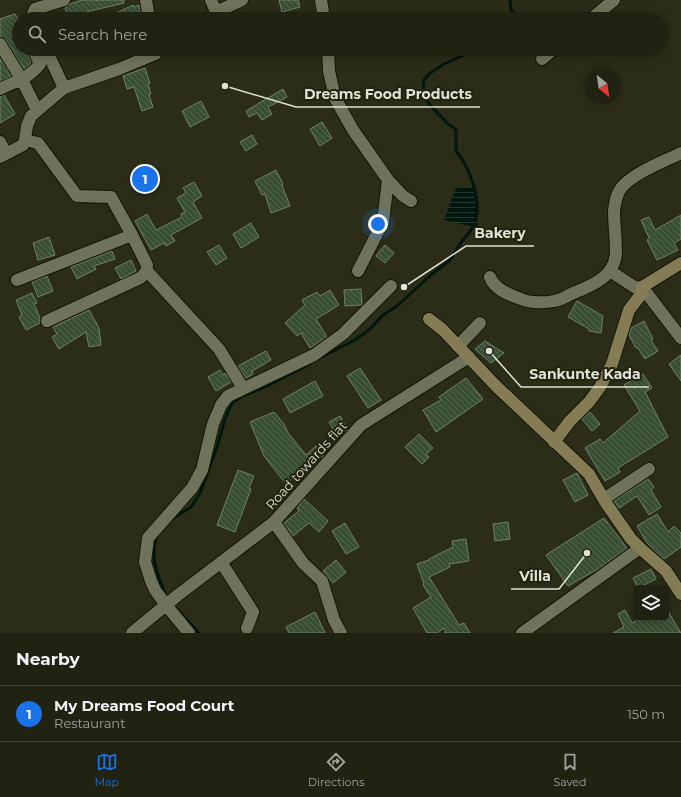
<!DOCTYPE html>
<style>
body{margin:0;font-family:Montserrat,sans-serif;background:#282a1b;color:#f1f3f6}
.controls{position:absolute;right:12px;bottom:12px;display:grid;overflow:hidden;border-radius:6px;box-shadow:0 2px 10px #0003}
.controls button{width:36px;height:36px;display:grid;place-items:center;padding:0;border:0;border-bottom:1px solid #3d3f32;background:#202212;color:#f1f3f6;font:20px sans-serif}
.compass{position:absolute;left:585px;top:68px;width:36px;height:36px;border-radius:50%;background:#202212;box-shadow:0 2px 10px #0003;rotate:151deg}
.you{position:absolute;left:378px;top:224px;width:14px;height:14px;margin:-10px;border:3px solid #fff;border-radius:50%;background:#1a73e8;box-shadow:0 0 0 6px #1a73e833}
.badge{display:grid;place-items:center;width:26px;height:26px;border-radius:50%;background:#1a73e8;color:#fff;font-size:13px;font-weight:700}
.pin{position:absolute;translate:-50% -50%;border:2px solid #fff;box-shadow:0 1px 4px #0006}
.list{margin:0;padding:0;list-style:none}
h2{display:flex;justify-content:space-between;align-items:center;height:52px;margin:0;padding:0 16px;font-size:17px}
h2 small{font-size:13px;font-weight:400;color:#a2a49f}
.list li{display:grid;grid-template-columns:26px 1fr auto;gap:12px;align-items:center;box-sizing:border-box;height:56px;padding:0 16px;border-top:1px solid #3d3f32}
.list b{display:block;font-size:15px;white-space:nowrap}
.list p{margin:0;font-size:13px;white-space:nowrap;color:#a2a49f}
.list em{font-size:13px;font-style:normal;color:#a2a49f}
.icon{flex:none;width:22px;height:22px;fill:none;stroke:currentColor;stroke-width:2;stroke-linecap:round;stroke-linejoin:round}
.map{position:relative;flex:none;width:681px;height:633px;overflow:hidden}
.search{position:absolute;background:#202212;box-shadow:0 2px 10px #0003;left:12px;right:12px;top:12px;height:44px;display:flex;align-items:center;gap:10px;box-sizing:border-box;padding:0 14px;border-radius:22px;color:#a2a49f;font-size:15px}
.sheet{height:108px;background:#202212}
nav{display:flex;justify-content:space-around;align-items:center;box-sizing:border-box;height:56px;border-top:1px solid #3d3f32;background:#202212;font-size:11px;color:#a2a49f}
nav a{display:grid;justify-items:center;gap:2px}
nav .on{color:#1a73e8}
.map>svg:first-child{display:block}
</style>
<div class="map">
<svg width="681" height="633" viewBox="0 0 681 633">
<defs>
<pattern id="water-rules" width="6" height="5" patternUnits="userSpaceOnUse"><rect width="6" height="5" fill="#00170d"/><path d="M0 2.5h6" fill="none" stroke="#25382f"/></pattern>
<pattern id="building-back-hatch" width="6" height="6" patternUnits="userSpaceOnUse"><rect width="6" height="6" fill="#384f33"/><path d="M-1 5l2 2M0 0l6 6M5-1l2 2" fill="none" stroke="#546850"/></pattern>
</defs>
<rect width="100%" height="100%" fill="#2b2d18"/>
<path fill="url(#water-rules)" d="M474 187 478 228 444 220 456 188Z"/>
<g fill="none" stroke-linecap="round" stroke-linejoin="round">
<path stroke="#00170d" stroke-width="3" d="M510 0 511 9 514 14 513 19
M476 218C481 198 469 166 456 151V130L453 127 448 124 429 104 423 91 424 80 430 73 444 64 464 55 481 49
M318 359 355 340 370 329 383 315 397 306 432 274 450 260 460 244 471 230 475 224
M172 519 191 507 200 493 217 447 225 419 232 403 243 396 269 385 310 364
M158 534C148 555 158 575 165 594
M177 609 199 633"/>
</g>
<path fill="url(#building-back-hatch)" stroke="#70806c" d="M82 0H124V3L86 12 89 19H69L65 8 70 4Z
M279 0H298L300 7 282 12Z
M133 5 134 7 139 5 141 17 135 19H104Z
M15 14 19 20V24L17 25 19 30V49H26L31 63 24 69 6 40 0 37V19Z
M0 58 11 76 0 81Z
M145 68 150 83 148 84 151 94 149 95 153 107 142 111 134 87 127 89 123 76Z
M283 89 287 97 268 107 272 114 262 120 257 113 249 117 246 111Z
M4 95 15 114 0 123V96Z
M201 101 209 117 190 127 182 111Z
M322 122 332 138 320 146 310 129Z
M252 135 257 144 246 151 240 142Z
M276 170 283 184 282 185 290 206 271 213 265 194 262 195 255 181Z
M194 182 202 196 193 202 202 218 171 235 175 241 166 246 164 243 151 250 135 221 147 214 156 230 182 217 181 214 185 212 177 198 186 193 183 188Z
M681 215V239L674 243 678 250 657 260 647 240 649 238 641 220 649 217 655 230Z
M251 223 259 237 241 248 233 234Z
M49 237 55 255 38 260 33 243Z
M219 245 227 258 216 265 207 252Z
M385 245 394 253 385 263 376 256Z
M112 251 115 259 94 266 96 269 77 279 71 267Z
M131 260 136 271 121 279 115 268Z
M47 276 53 291 38 297 32 282Z
M361 289 362 305 345 306 344 290Z
M330 290 339 305 316 319 327 337 310 348 301 333 297 336 285 323 305 305 302 300 317 292 320 296Z
M32 293 37 303 34 304 40 318V323L26 330 19 317 22 315 16 300Z
M577 301 603 316 601 333 589 331V329L568 317Z
M89 310 99 328 101 345 89 347 86 332 59 349 52 337 57 334 53 327Z
M644 321 653 339 651 340 658 351 645 359 638 348H636L629 335 631 328Z
M485 341 504 353 491 363 475 349Z
M266 351 271 360 252 371 253 374 246 378 238 366Z
M681 355V381L669 364Z
M360 368 381 400 368 408 347 376Z
M220 370 223 375 225 373 231 382 216 391 208 377Z
M643 374 652 388 645 392 668 437 618 468 620 472 605 481 585 448 600 439 603 443 640 411 624 385Z
M466 378 483 399 436 432 423 410 441 400 439 397Z
M315 381 323 396 290 413 283 399Z
M274 412 284 424 288 433 306 455 316 446 324 455 310 467 308 465 286 484 264 456 250 422Z
M590 412 600 424 592 431 582 419Z
M340 416 348 429 337 436 329 422Z
M419 434 433 448 426 454 429 457 422 464 405 447Z
M238 470 254 476 249 488 251 489 235 532 217 525Z
M577 473 588 495 575 502 563 480Z
M648 479 654 487 651 490 661 507 649 515 637 496 619 508 614 501Z
M304 499 328 521 319 532 309 523 293 536 284 523 299 511 297 508Z
M657 514 668 532 674 526 681 533V547L664 559 647 543 637 526Z
M604 518 627 548 598 569 568 586 546 555Z
M508 522 510 539 495 541 493 524Z
M345 523 359 547 346 554 332 531Z
M466 539 469 561 449 564 450 567 429 577 459 625 464 623 470 633H444L446 632 444 628 437 633H427L413 608 431 597 423 585 424 584 417 564 429 560V559L453 547 452 541Z
M336 560 346 572 333 583 323 571Z
M651 569 656 579 638 588 633 578Z
M666 608 681 633H613L624 627 618 614 625 610 632 623 641 618H666Z
M315 612 325 633H289L286 627Z"/>
<g fill="none" stroke-linecap="round" stroke-linejoin="round">
<g stroke="#141603" stroke-width="14">
<path id="street" d="M146 0 149 19
M211 0 216 12 242 0
M321 0 324 19
M34 19 33 14 35 9 64 0
M591 19 614 0
M0 44 22 80 37 110
M46 49 64 88
M328 49 329 71 335 98 353 130 388 180
M542 59 554 49
M0 89C17 80 27 80 40 64L33 49
M25 140 38 143 77 196 111 197 132 235
M0 142 6 154
M0 157 23 145 25 140 27 126 31 116 64 88 119 69 155 54 154 49
M147 271 219 349 243 388
M358 271 383 222 388 180 403 196 411 201
M610 271 636 288 642 287 681 338
M490 277C494 289 509 295 521 299 529 303 545 303 554 301 560 300 566 297 571 294 591 286 616 277 616 251 616 238 614 224 614 211 615 203 616 195 621 188 633 173 663 162 681 153
M17 280 132 235 147 265C147 272 145 274 140 278L47 321
M458 346 480 323
M604 499 649 469
M221 562 253 612 247 628
M132 633 178 595 274 522
M189 633 166 605 155 590 151 581 145 562 148 538 192 488 202 470 213 424 221 405 228 396 314 355 343 334 391 286
M341 633 334 620 322 581 303 563 274 522 361 425 469 357
M522 633 640 548"/>
</g>
<g stroke="#141603" stroke-width="14">
<path id="secondary" d="M429 319 443 330 496 386 589 474 606 503 631 539 640 548 666 571 681 594
M554 442 570 421 589 402 600 387 612 364 629 310 642 293V287L681 263"/>
</g>
<use href="#street" stroke="#70735b" stroke-width="12"/>
<use href="#secondary" stroke="#847c54" stroke-width="12"/>
</g>
<g text-anchor="middle" stroke-width="4" stroke-linejoin="round" paint-order="stroke">
<g font-size="13" fill="#e0e2d5" stroke="#22240f">
<text transform="translate(306 465) rotate(-48)" y="5">Road towards flat</text>
</g>
</g>
<path fill="none" stroke="#e0e2d5" stroke-width="1.5" d="M225 86L296 107H480M404 287L466 246H534M489 351L521 387H649M587 553L559 589H511"/>
<g fill="#e0e2d5" stroke="#22240f" stroke-width="1.5">
<circle cx="225" cy="86" r="4"/>
<circle cx="404" cy="287" r="4"/>
<circle cx="489" cy="351" r="4"/>
<circle cx="587" cy="553" r="4"/>
</g>
<g font-size="14" text-anchor="middle" font-weight="bold" fill="#e0e2d5" stroke="#22240f" stroke-width="4" stroke-linejoin="round" paint-order="stroke">
<text x="388" y="99">Dreams Food Products</text>
<text x="500" y="238">Bakery</text>
<text x="585" y="379">Sankunte Kada</text>
<text x="535" y="581">Villa</text>
</g>
</svg>
<div class="controls">
<button><svg class="icon" aria-label="layers" viewBox="0 0 24 24"><path d="M12 4l9 5-9 5-9-5zM3 14l9 5 9-5"/></svg></button>
</div>
<svg class="compass" viewBox="-18 -18 36 36"><path d="M0-13l5 13h-10z" fill="#e53935"/><path d="M0 13l5-13h-10z" fill="#a2a49f"/></svg>
<div class="you"></div>
<div class="pin badge" style="left:145px;top:179px">1</div>
<div class="search"><svg class="icon" aria-label="search" viewBox="0 0 24 24"><circle cx="10" cy="10" r="6"/><path d="M15 15l6 6"/></svg>Search here</div>
</div>
<section class="sheet">
<h2>Nearby<small></small></h2>
<ul class="list">
<li><span class="badge">1</span><div><b>My Dreams Food Court</b><p>Restaurant</p></div><em>150 m</em></li>
</ul>
</section>
<nav>
<a class="on"><svg class="icon" aria-label="map" viewBox="0 0 24 24"><path d="M3 6l6-2 6 2 6-2v14l-6 2-6-2-6 2zM9 4v14M15 6v14"/></svg>Map</a>
<a><svg class="icon" aria-label="directions" viewBox="0 0 24 24"><path d="M12 3l9 9-9 9-9-9zM9 14v-3h6M13 9l2 2-2 2"/></svg>Directions</a>
<a><svg class="icon" aria-label="saved" viewBox="0 0 24 24"><path d="M7 4h10v16l-5-4-5 4z"/></svg>Saved</a>
</nav>
